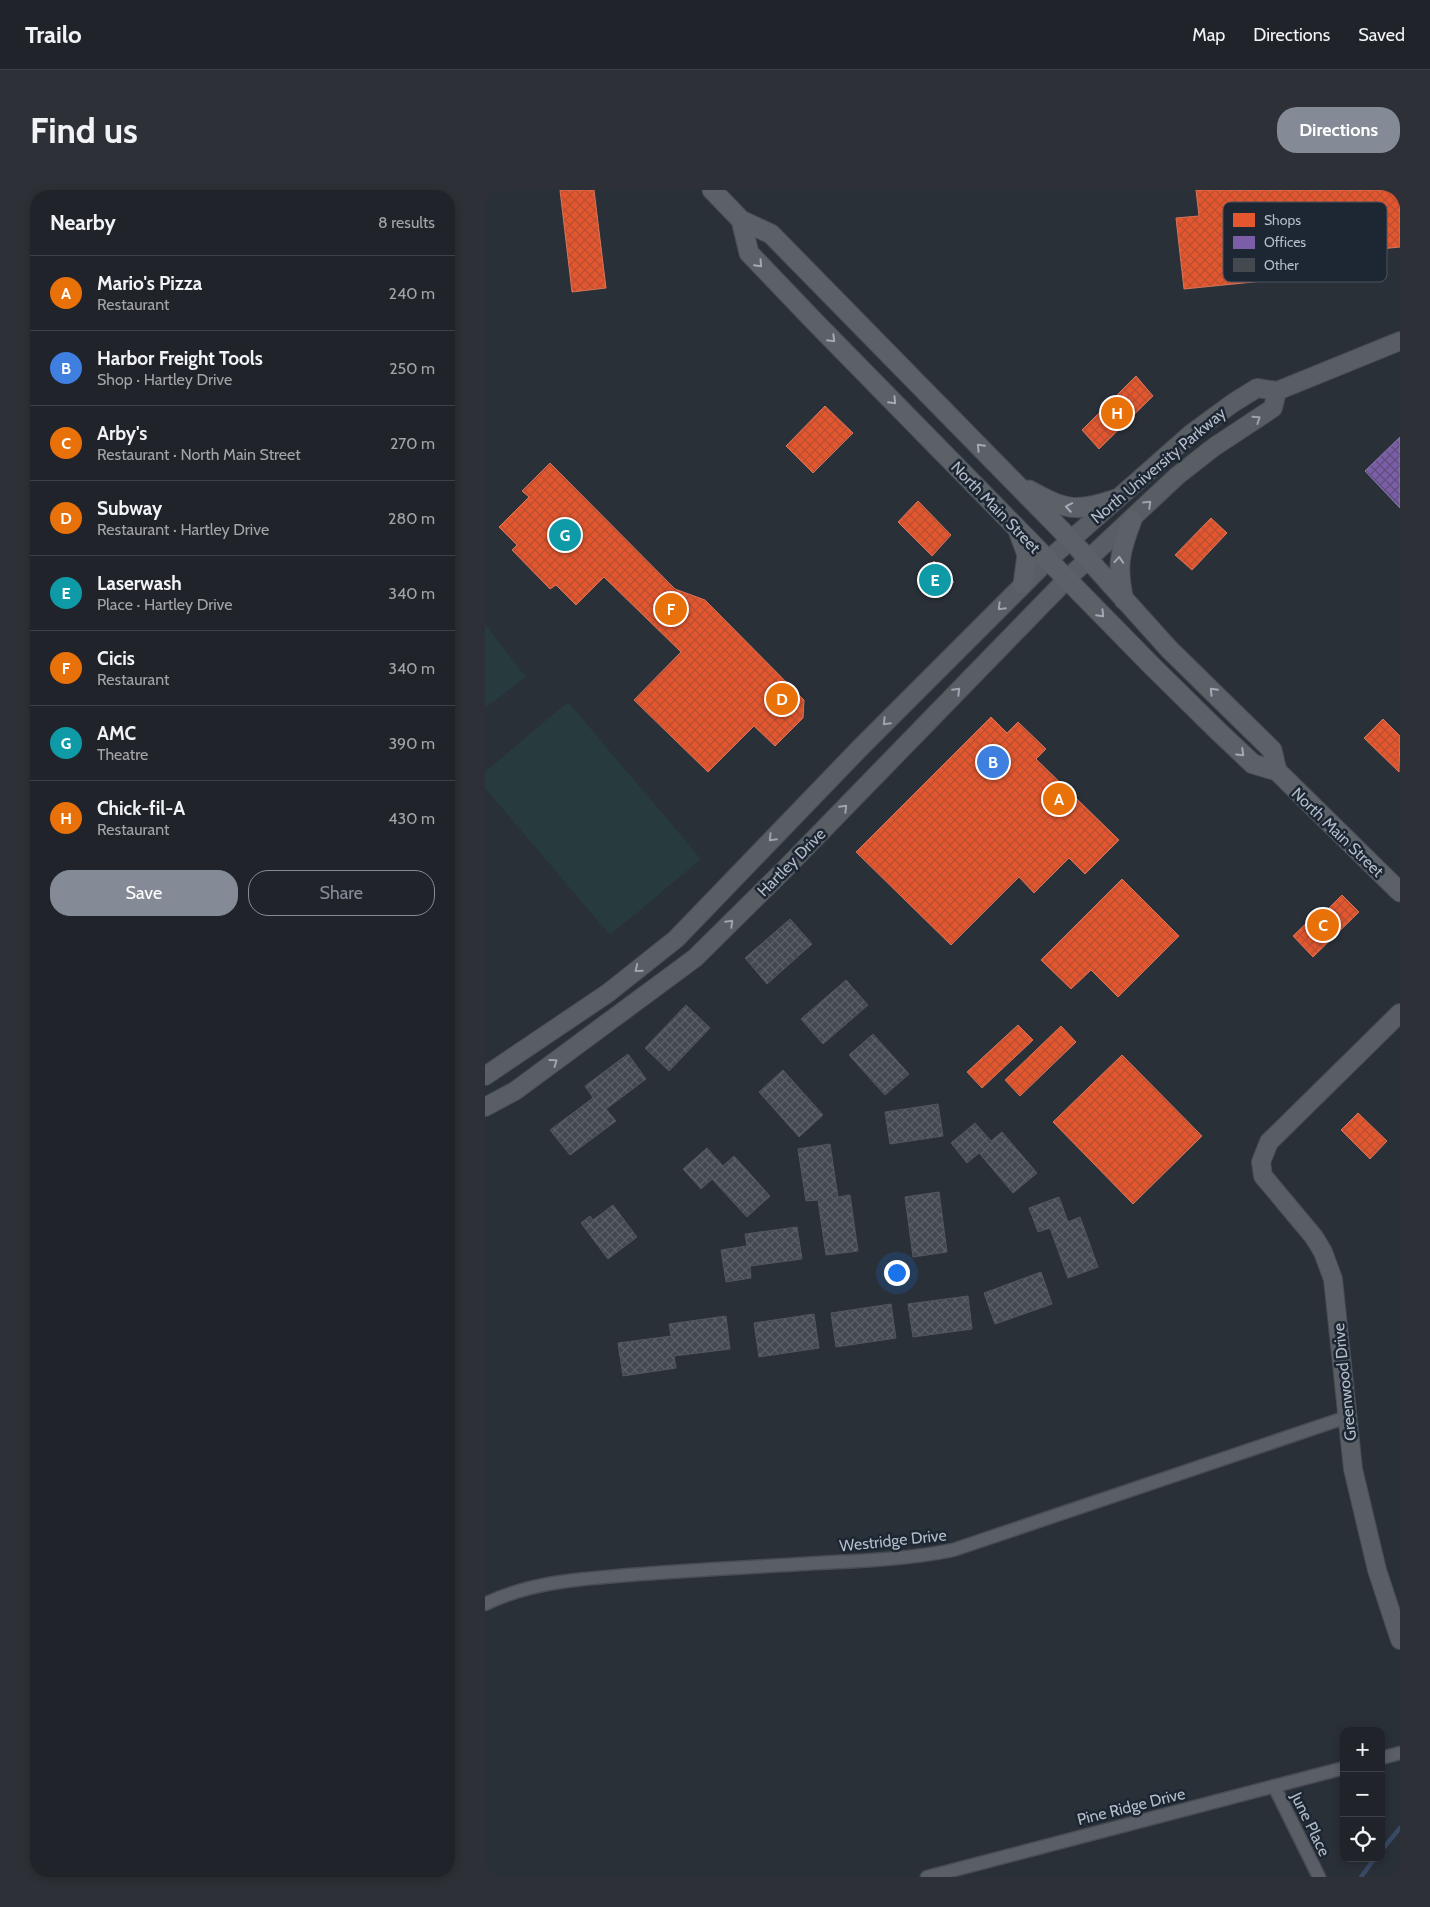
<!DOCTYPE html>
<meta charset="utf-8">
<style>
body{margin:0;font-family:Cabin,sans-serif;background:#2d3036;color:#f1f3f6}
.controls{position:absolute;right:15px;bottom:15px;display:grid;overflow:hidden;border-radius:10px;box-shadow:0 2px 8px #0003}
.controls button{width:45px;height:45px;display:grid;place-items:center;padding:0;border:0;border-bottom:1px solid #3d4147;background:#20242a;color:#f1f3f6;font:25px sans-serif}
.you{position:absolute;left:411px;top:1082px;width:18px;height:18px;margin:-12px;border:4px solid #fff;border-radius:50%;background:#1a73e8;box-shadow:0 0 0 8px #1a73e833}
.badge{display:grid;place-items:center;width:32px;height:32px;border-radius:50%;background:#848b96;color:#fff;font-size:16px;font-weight:700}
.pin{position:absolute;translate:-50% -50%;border:2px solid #fff;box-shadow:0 1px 5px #0006}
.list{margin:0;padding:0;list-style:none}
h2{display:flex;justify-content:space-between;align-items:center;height:65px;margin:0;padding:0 20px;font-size:21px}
h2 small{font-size:16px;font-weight:400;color:#a2a4a8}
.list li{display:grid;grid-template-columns:32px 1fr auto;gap:15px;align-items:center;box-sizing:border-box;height:75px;padding:0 20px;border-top:1px solid #3d4147}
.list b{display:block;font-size:19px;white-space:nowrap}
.list p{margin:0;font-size:16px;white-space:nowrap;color:#a2a4a8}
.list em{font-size:16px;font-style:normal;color:#a2a4a8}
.actions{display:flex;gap:10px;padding:15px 20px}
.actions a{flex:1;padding:11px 0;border:1px solid #848b96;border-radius:20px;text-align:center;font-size:18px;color:#848b96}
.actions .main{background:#848b96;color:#fff}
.icon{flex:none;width:28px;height:28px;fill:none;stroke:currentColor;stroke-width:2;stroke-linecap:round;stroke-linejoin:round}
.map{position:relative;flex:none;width:915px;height:1687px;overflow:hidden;border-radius:20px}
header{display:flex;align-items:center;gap:30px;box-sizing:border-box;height:70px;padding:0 25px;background:#20242a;border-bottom:1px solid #3d4147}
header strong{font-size:24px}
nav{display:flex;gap:28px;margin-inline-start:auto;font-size:18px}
.intro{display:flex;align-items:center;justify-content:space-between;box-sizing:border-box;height:120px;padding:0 30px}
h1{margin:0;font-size:35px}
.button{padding:12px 22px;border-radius:20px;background:#848b96;color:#fff;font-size:18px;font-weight:700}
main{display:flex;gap:30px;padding:0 30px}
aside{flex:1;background:#20242a;border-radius:20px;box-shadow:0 2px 8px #0003}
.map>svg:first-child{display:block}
</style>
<header>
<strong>Trailo</strong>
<nav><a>Map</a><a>Directions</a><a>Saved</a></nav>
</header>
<div class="intro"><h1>Find us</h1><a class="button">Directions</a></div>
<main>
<aside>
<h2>Nearby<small>8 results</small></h2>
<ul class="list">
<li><span class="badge" style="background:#e8710a">A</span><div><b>Mario's Pizza</b><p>Restaurant</p></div><em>240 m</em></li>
<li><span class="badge" style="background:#3f7fe0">B</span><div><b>Harbor Freight Tools</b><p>Shop · Hartley Drive</p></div><em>250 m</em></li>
<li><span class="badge" style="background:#e8710a">C</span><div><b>Arby's</b><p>Restaurant · North Main Street</p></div><em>270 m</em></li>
<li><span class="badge" style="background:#e8710a">D</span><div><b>Subway</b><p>Restaurant · Hartley Drive</p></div><em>280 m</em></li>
<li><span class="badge" style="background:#0f9aa8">E</span><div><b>Laserwash</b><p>Place · Hartley Drive</p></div><em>340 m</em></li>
<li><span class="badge" style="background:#e8710a">F</span><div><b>Cicis</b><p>Restaurant</p></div><em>340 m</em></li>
<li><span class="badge" style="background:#0f9aa8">G</span><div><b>AMC</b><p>Theatre</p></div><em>390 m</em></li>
<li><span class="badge" style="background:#e8710a">H</span><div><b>Chick-fil-A</b><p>Restaurant</p></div><em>430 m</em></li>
</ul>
<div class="actions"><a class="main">Save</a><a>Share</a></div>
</aside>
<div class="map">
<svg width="915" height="1687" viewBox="0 0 915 1687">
<defs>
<pattern id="shops-cross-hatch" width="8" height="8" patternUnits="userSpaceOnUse" patternTransform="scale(1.25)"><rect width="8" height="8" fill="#e4572e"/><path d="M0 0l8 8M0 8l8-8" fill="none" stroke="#b84f32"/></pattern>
<pattern id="offices-cross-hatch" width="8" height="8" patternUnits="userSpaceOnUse" patternTransform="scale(1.25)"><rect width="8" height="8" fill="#7b5ea7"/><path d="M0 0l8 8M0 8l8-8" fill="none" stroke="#5f4f7c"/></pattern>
<pattern id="building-cross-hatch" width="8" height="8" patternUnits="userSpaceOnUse" patternTransform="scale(1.25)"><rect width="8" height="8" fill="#444950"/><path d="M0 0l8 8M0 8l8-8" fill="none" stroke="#5d6168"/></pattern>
</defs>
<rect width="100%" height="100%" fill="#2a3038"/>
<path fill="#273a3e" d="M0 434 41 487 0 518Z
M83 512 216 669 125 745 0 598V582Z"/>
<path fill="url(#shops-cross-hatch)" stroke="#d6755c" d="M75 0H109L121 98 87 102Z
M711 0H915V57L895 59 897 79 699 99 691 28 714 26Z
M651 186 668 206 614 259 597 240Z
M340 216 368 243 328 283 301 256Z
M65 273 190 399 220 410 319 510 318 528 290 556 269 536 223 582 149 510 196 462 119 387 91 415 71 395 65 399 27 360 32 355 14 337 44 307 37 301Z
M433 311 466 345 447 366 413 332Z
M726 328 742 343 707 380 690 365Z
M449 371 469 392 451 408 432 388Z
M506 527 522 543 533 532 561 559 551 569 634 650 600 684 584 668 549 703 534 687 466 755 371 662Z
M898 529 915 546 914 582 879 548Z
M637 689 694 746 633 807 606 780 586 799 556 770Z
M857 705 874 722 828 767 808 746 835 720 838 724Z
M533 835 548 850 497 898 482 882Z
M576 836 591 852 535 906 520 890Z
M637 865 717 946 648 1014 568 932Z
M873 923 902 951 885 969 856 940Z"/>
<path fill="url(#offices-cross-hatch)" stroke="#8c7ab1" d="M915 247V318L880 281Z"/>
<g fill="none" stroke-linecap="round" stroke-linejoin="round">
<path stroke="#384963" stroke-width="4.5" d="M896 1661 915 1638
M876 1687 890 1668"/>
</g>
<path fill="url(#building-cross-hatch)" stroke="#52575f" d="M305 729 327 754 282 794 260 768Z
M361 790 383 815 338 854 316 829Z
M201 815 225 838 184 881 160 858Z
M388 844 424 884 400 905 364 865Z
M143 864 161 889 121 919 131 931 85 965 65 940 108 908 100 896Z
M298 880 338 925 314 947 274 902Z
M453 914 458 946 405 954 400 922Z
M490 933 506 951 517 942 552 983 528 1003 494 963 482 973 466 953Z
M345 954 353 1007 365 1005 373 1061 341 1065 333 1010 321 1011 313 959Z
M222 958 238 976 249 966 285 1006 262 1027 227 989 216 999 198 979Z
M454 1002 462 1062 428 1067 420 1007Z
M574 1007 583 1032 595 1027 613 1077 583 1088 565 1038 553 1042 544 1018Z
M128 1015 152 1047 123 1069 96 1033 105 1026 108 1030Z
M312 1037 317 1069 265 1076 266 1088 241 1092 236 1060 262 1056 260 1044Z
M556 1082 567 1114 510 1134 499 1103Z
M483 1106 487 1139 428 1147 423 1114Z
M406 1114 411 1148 351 1157 346 1123Z
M329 1124 334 1158 274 1167 269 1133Z
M241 1126 245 1159 189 1166 191 1178 138 1186 133 1153 186 1146 184 1134Z"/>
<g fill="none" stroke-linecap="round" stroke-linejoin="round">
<g stroke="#484c53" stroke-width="15">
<path id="street" d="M0 1414C45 1392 95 1389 144 1385 207 1380 270 1377 333 1373 378 1371 424 1369 468 1360L862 1227
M896 1568 915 1563
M789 1596 834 1687
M442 1687 859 1578"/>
</g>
<g stroke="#484c53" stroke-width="20">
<path id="secondary" d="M915 823 784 952 776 972 778 986 829 1047 838 1062 848 1089 868 1279 892 1380 915 1450
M0 886 123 803 191 749 376 557 563 370 707 243 748 213 772 198 792 201 915 151
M0 917 30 901 210 768 300 679 582 389 692 286 729 257 788 218 792 201"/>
</g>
<g stroke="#484c55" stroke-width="21">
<path id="primary" d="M227 0 256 30 286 44 585 349 684 459 787 560 792 581 915 702
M256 30 264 63 330 132 668 477 733 541 768 574 792 581
M544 300C581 320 590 323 631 309
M534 343 542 365 538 394
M639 410C631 377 635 361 647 330"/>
</g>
<use href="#street" stroke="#5a5e66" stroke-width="12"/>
<use href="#secondary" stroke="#595d64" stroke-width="18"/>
<use href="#primary" stroke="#5c6168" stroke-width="19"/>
</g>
<defs><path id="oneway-chevron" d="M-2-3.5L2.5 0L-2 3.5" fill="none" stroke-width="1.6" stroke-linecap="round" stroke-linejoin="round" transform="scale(1.25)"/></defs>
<g stroke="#a2aab6">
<use href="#oneway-chevron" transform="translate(274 74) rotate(47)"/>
<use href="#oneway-chevron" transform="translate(347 149) rotate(45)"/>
<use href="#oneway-chevron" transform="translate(408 211) rotate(46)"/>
<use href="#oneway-chevron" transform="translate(495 257) rotate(-134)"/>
<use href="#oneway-chevron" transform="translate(584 317) rotate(-170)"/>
<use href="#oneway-chevron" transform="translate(634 370) rotate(-86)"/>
<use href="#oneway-chevron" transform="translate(616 424) rotate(46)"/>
<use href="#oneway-chevron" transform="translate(728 501) rotate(-134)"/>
<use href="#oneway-chevron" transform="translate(756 563) rotate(44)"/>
</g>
<g stroke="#9da4b0">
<use href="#oneway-chevron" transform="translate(772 229) rotate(-34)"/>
<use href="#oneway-chevron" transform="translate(663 314) rotate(-44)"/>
<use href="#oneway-chevron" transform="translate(516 417) rotate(135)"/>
<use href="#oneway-chevron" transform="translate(472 501) rotate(-45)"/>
<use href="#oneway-chevron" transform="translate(401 532) rotate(135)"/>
<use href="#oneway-chevron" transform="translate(359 618) rotate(-46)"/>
<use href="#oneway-chevron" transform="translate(287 648) rotate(134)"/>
<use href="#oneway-chevron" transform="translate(245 733) rotate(-45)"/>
<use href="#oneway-chevron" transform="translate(153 779) rotate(141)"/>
<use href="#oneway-chevron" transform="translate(69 872) rotate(-36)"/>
</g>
<g text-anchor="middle" stroke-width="5" stroke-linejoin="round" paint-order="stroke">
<g font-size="16" fill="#b4bcc9" stroke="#1d2633">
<text transform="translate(673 275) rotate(-40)" y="6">North University Parkway</text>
<text transform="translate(511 317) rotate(46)" y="6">North Main Street</text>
<text transform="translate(853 642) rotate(44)" y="6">North Main Street</text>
<text transform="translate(306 672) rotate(-45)" y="6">Hartley Drive</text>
<text transform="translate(859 1192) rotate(-96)" y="6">Greenwood Drive</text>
<text transform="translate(408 1350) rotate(-6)" y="6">Westridge Drive</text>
<text transform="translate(646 1616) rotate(-14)" y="6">Pine Ridge Drive</text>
<text transform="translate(826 1634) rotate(64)" y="6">June Place</text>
</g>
</g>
<rect x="738" y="12" width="164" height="80" rx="8" fill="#1d2633" stroke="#4a5360" stroke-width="1"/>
<rect x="748" y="23" width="22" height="14" fill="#e4572e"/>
<rect x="748" y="46" width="22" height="13" fill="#7b5ea7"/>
<rect x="748" y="68" width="22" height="14" fill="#444950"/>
<g font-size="14" fill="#b4bcc9">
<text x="779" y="35">Shops</text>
<text x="779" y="57">Offices</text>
<text x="779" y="80">Other</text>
</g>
</svg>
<div class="controls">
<button>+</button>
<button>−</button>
<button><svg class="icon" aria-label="locate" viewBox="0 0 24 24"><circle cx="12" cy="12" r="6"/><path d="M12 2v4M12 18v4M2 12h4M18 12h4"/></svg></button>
</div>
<div class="you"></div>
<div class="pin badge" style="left:574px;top:609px;background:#e8710a">A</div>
<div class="pin badge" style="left:508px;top:572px;background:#3f7fe0">B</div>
<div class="pin badge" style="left:838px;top:735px;background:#e8710a">C</div>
<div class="pin badge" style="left:297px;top:509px;background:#e8710a">D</div>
<div class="pin badge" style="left:450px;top:390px;background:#0f9aa8">E</div>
<div class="pin badge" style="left:186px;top:419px;background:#e8710a">F</div>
<div class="pin badge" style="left:80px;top:345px;background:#0f9aa8">G</div>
<div class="pin badge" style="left:632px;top:223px;background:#e8710a">H</div>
</div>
</main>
